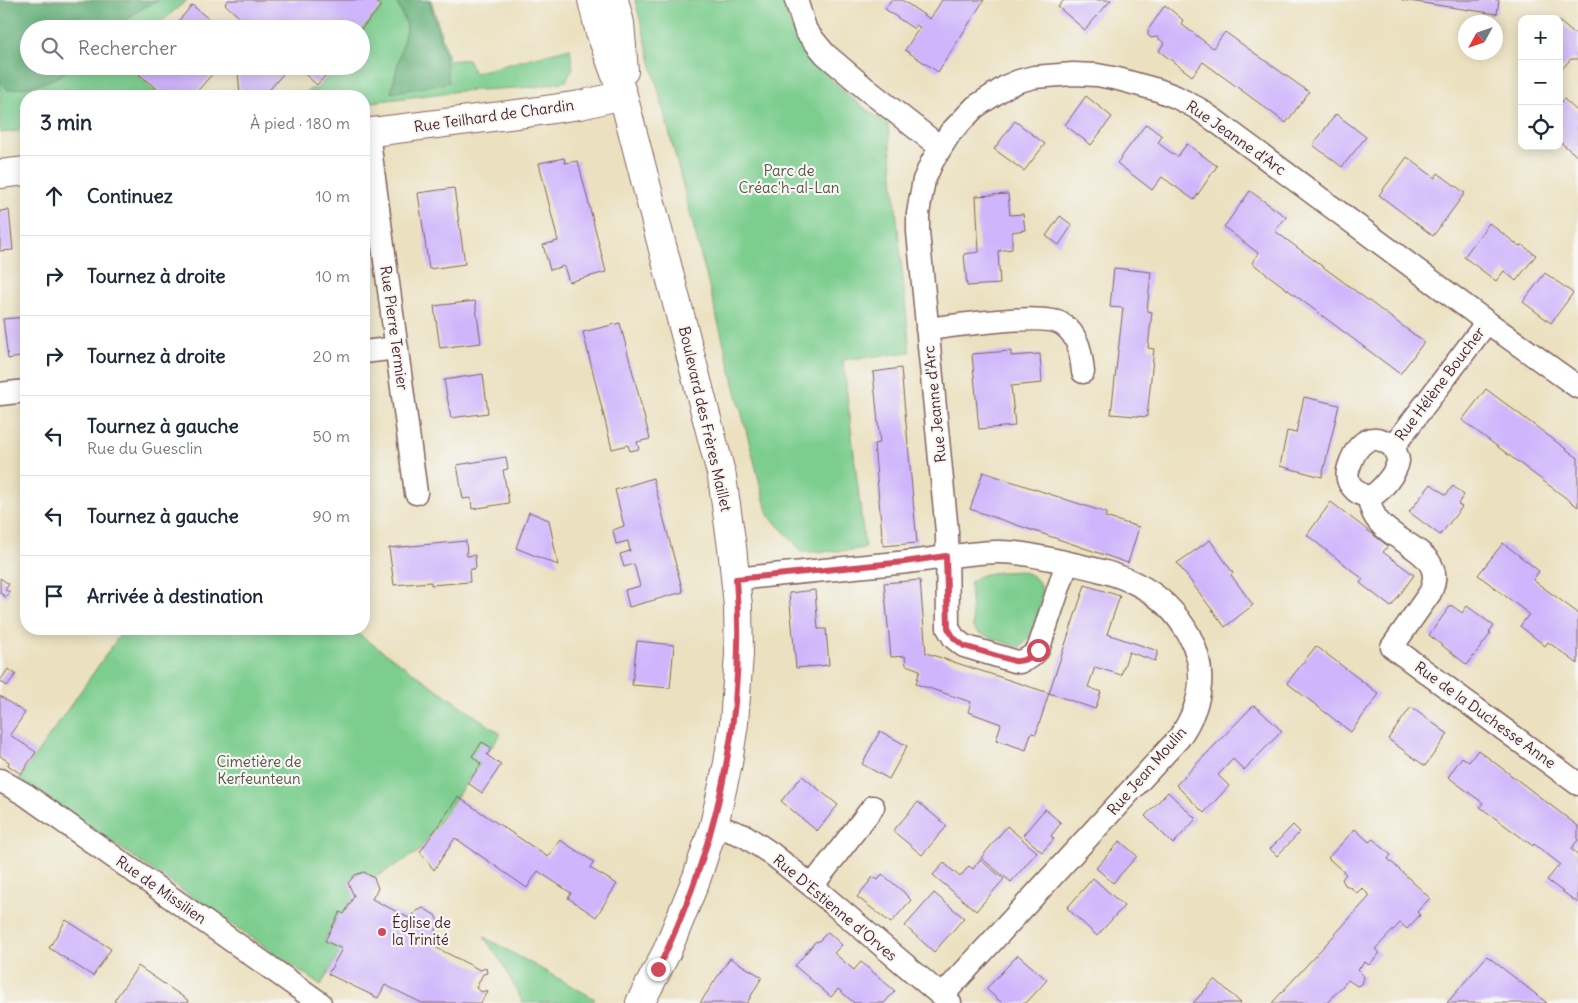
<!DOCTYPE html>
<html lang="fr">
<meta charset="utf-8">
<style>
body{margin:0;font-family:Delius,sans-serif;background:#f2f2f3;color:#1f2937}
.controls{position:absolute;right:15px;top:15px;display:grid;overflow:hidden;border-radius:10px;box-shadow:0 2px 12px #0003}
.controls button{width:45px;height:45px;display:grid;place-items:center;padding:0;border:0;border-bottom:1px solid #e0e1e3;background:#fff;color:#1f2937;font:25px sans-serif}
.compass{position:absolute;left:1458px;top:15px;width:45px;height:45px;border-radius:50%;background:#fff;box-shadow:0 2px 12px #0003;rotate:230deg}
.stop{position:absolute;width:15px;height:15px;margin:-11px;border:4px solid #d1495b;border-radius:50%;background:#fff}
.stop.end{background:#d1495b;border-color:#fff;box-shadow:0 1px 5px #0008}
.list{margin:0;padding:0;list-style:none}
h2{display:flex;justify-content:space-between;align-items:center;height:65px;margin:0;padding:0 20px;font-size:21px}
h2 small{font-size:16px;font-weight:400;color:#747a83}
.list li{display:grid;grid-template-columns:32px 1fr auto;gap:15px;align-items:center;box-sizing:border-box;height:80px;padding:0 20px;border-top:1px solid #e0e1e3}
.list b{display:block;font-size:19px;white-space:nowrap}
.list p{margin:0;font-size:16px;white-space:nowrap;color:#747a83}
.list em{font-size:16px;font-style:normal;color:#747a83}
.icon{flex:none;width:28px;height:28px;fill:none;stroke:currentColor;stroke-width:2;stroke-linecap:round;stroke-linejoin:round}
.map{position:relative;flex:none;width:1578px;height:1003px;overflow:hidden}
.search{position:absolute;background:#fff;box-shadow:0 2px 12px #0003;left:20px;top:20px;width:350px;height:55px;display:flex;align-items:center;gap:12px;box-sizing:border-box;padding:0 18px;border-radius:28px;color:#747a83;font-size:19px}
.panel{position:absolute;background:#fff;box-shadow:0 2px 12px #0003;left:20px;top:90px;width:350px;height:545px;border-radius:20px}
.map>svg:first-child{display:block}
</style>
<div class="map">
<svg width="1578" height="1003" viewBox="0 0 1578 1003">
<rect width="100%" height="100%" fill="#f6f6f2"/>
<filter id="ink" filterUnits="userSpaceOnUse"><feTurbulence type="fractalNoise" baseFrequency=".02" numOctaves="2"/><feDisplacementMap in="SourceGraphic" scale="10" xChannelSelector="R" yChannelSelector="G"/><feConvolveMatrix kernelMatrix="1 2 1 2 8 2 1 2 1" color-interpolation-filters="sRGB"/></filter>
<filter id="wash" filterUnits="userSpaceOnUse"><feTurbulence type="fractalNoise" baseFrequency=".0096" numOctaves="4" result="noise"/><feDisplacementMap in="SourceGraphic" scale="20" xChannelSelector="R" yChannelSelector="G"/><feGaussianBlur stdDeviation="1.12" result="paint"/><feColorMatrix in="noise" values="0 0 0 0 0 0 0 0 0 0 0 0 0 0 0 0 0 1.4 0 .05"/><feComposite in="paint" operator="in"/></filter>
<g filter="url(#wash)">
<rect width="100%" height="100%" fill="#ebe1c0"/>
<path fill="#7ccd8e" stroke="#63765c" d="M158 0H187L153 29H115L139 10Z
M376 0H396L407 26 391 92 444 52 429 0H431L449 61 468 59 474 73 570 48 573 68 566 81 535 87 460 91 364 103V96H303L310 89H317L336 66H361V37L364 33 361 31 383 6Z
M635 0H782C787 14 791 30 800 43 820 73 857 105 888 124L910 352 843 360 865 548 843 551 803 552 768 515Z
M74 66H127L157 92V96H26V130L0 133V82L8 90Z
M1019 571C1029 573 1037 577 1041 587 1044 596 1035 629 1029 638 1026 643 1022 646 1017 647L979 633 973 628 970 583C980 570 1004 573 1019 571Z
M124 629H351L501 734 418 852 374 878 364 872 355 875 348 883 354 896 344 914 339 913 325 940 342 949 321 985 19 779Z
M484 937 595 999 592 1003H523L504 966Z"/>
<path fill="#65b079" stroke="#586852" d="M0 0H158L139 10 115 29H29V66H74C51 83 35 86 8 90L0 82Z
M396 0H429L444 52 449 82 391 93 407 26Z"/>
<g id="blocks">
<path fill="#ceb5fc" d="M228 0H374L381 6 361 29H172L192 5 211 21 242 20 225 4Z
M891 0H902L930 19 942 0H984L938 72 905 50 920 27 916 25 914 29 885 9Z
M1064 0H1111L1085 30 1058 7Z
M1402 0H1499L1497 14Z
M1165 5 1183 20 1181 24 1213 48 1225 32 1309 92 1286 123 1203 62 1192 76 1159 51 1164 43 1157 37 1151 38 1148 35V30Z
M1559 21 1573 33H1578V59H1571L1559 72Z
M129 66H237V69H248L251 66H290L264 96H240L238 71 214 72 193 96H163L162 93Z
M296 66H334L317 85Z
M1086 96 1112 117 1091 145 1065 125Z
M1564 99 1578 112V157L1559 141V104Z
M1336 114 1366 137 1342 167 1313 145Z
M1015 121 1045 144 1024 171 994 149Z
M1146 124 1162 136 1158 143 1177 157 1187 144 1217 166 1194 200 1162 177 1152 190 1117 163Z
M1407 157 1435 178 1438 173 1465 193 1433 236 1379 195Z
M564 158 565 163 578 161 606 272 569 282 564 266 550 270 543 245 558 241 539 163Z
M454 188 465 264 429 269 418 193Z
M1250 191 1286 217 1275 231 1424 342 1400 374 1252 263 1258 253 1224 227Z
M1008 194 1010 215 1023 214 1025 230 1012 232V249L998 251 1000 284 967 286 964 254 979 252 976 196Z
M9 210 13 250 0 251V211Z
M1060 216 1072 225 1059 245 1046 236Z
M1489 223 1519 246 1522 245 1536 255 1516 281 1504 271 1496 281 1464 257Z
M1114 268 1151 272 1147 311 1152 312 1148 348 1154 349 1147 417 1111 414 1123 308 1110 307Z
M1545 273 1573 293 1551 323 1523 302Z
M475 301 481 343 440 348 434 306Z
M26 317V356L8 359 3 319Z
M620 323 650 439 637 442 639 449 630 451 628 445 612 449 583 332Z
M1011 351V356L1040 354 1042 383 1011 386 1015 426 979 429 972 354Z
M901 368 917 543 883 546 874 444 880 443 873 372Z
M483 374 488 413 451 418 444 380Z
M1486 389 1578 458V507L1462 420Z
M1304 397 1339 405 1322 477 1280 466 1287 431 1296 433Z
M506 457 508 469 503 470 509 503 472 509 471 498 463 499 457 465Z
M983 472 1107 513 1105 517 1139 527 1128 563 970 509Z
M653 478 683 592 629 607 625 590 640 586 634 564 624 567 620 554 630 551 628 541 616 544 613 530 624 526 615 490Z
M1431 484 1446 495 1453 486 1464 495 1458 504 1462 507 1440 535 1409 512Z
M1331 502 1388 546 1383 552 1414 575 1391 607 1360 583 1363 579 1307 535Z
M529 512 549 520 558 565 516 548Z
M1210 540 1233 573 1231 575 1253 605 1225 627 1177 563Z
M466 541 467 556 475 555 476 568 469 570 470 582 431 585V582L394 585 389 548Z
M1503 543 1539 571 1533 580 1578 613V664L1548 642 1545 646 1520 626 1529 614 1478 575Z
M0 578 9 584 5 590 10 592 6 597 0 593Z
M920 580 926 653 1049 693 1036 734 1031 733 1026 750 996 740 1001 724 968 712 971 702 916 684 920 670 906 665 905 656 891 657 884 583Z
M1085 585 1120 596 1107 634 1158 651 1155 661 1129 652 1121 675 1095 667 1088 687 1101 692 1095 709 1049 693Z
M815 590 818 629H826L829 665 796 668 789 593Z
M1451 605 1462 613 1467 606 1494 626 1489 632 1491 633 1467 665 1429 635Z
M637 641 674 645 670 688 632 685Z
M1316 646 1379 694 1351 732 1287 683Z
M8 669 16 674 7 686 0 681Z
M0 696 25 713 10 735 36 752 21 774 8 765 9 762 0 756Z
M1254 705 1282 731 1244 770 1233 759 1218 775 1229 786 1204 813 1176 785Z
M1411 707 1448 734 1425 766 1388 739Z
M880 731 907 746 889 779 862 764Z
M482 742 492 748 487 755 501 765 482 793 468 783 481 764 472 756Z
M1478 750 1578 826V840L1571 849 1578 854V903L1547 880 1560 864 1534 844 1533 846 1480 807 1483 803 1448 777 1462 757 1469 762Z
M802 776 838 805 817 831 781 801Z
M1168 792 1196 819 1173 844 1145 816Z
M458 797 548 857 560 840 594 862 590 868 617 884 596 917 568 898 571 893 538 871 527 888 455 838 434 870 420 852Z
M918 802 947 826 922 855 893 831Z
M1045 809 1061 823 1051 836 1054 839 1042 852 1023 835Z
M1293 825 1300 832 1277 856 1270 849Z
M1007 826 1037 852 1011 882 981 858Z
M1355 829 1369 842 1373 839 1391 855 1388 859 1430 898 1417 912 1420 915 1407 929 1400 923 1375 949 1380 953 1369 965 1365 962 1358 969 1364 977 1362 984 1357 986 1348 980 1327 1003H1272L1370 896 1362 888 1357 893 1350 887 1345 885 1342 879 1346 874 1328 858Z
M1120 841 1137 856 1113 883 1096 868Z
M980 860 1004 879 976 911 933 875 944 863 960 877 969 866 973 869Z
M364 872 374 878 378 888 372 899 411 919 415 912 423 908 435 915 439 923 429 944 480 970 486 968 487 973 483 974 476 988 482 992 487 990 488 993 485 995 481 1003H422L385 985 378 998 328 974 342 949 325 941 340 912 344 914 354 896 348 883 355 875Z
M882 874 905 893V894L911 900 891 923 857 897 873 877 878 880Z
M1093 878 1124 906 1097 936 1067 908Z
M934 893 964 918 934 952 905 926Z
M66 920 111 949 93 976 49 948Z
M828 932 842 945 834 953 854 970 861 962 895 991 884 1003H854L838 989 831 997 795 966 816 941 818 942Z
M1018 955 1047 980 1026 1003H1002L986 989Z
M1487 956 1547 1003H1447Z
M730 958 762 977 747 1003H700Z
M138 966 189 1001 188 1003H117L114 1001Z
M1215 979 1241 1003H1193Z"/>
</g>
</g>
<g filter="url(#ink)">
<use href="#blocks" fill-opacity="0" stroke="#82635f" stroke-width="1"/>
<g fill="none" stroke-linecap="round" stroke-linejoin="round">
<g stroke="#82635f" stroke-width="25">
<path id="minor" d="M796 0 806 31 825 54 865 88 940 147
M368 133 416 493
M927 329C954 326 1043 312 1062 324 1079 335 1081 354 1083 372
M364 352 397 348
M0 394 26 391
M1393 447C1372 430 1358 442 1350 464 1348 469 1346 476 1349 482 1350 485 1354 489 1356 491 1360 494 1365 497 1370 496 1380 494 1397 471 1398 461 1398 456 1395 451 1393 447L1487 322
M1369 497C1370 506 1372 514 1379 522 1398 545 1449 554 1430 593L1392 647 1578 784
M1067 563 1038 650 1033 655 1027 659 1020 662 1014 661 964 646 954 638 948 628 947 532 918 232V214L921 196 924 180 932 162 950 133 975 107 1007 86 1019 81 1034 77 1073 74 1097 75 1118 79 1158 90 1176 97 1197 108 1217 122 1487 322 1578 387
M736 579C790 573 844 568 898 563 931 560 963 553 996 552 1017 551 1039 557 1060 561 1114 573 1160 582 1189 635 1208 671 1202 705 1179 738L942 996
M0 780 26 795 320 1003
M714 825 745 836 772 854 812 886 950 1003
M812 886 873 807"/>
</g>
<g stroke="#82635f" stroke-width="30">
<path id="tertiary" d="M592 0 599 29 623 95 722 477 732 547 738 606 739 654 734 723 728 763 714 825 697 877 667 951 640 1003
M614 0 620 23 624 71
M364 133 525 113 580 105 623 95
M0 174 26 171"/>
</g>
<use href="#minor" stroke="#fff" stroke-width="22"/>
<use href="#tertiary" stroke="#fff" stroke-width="28"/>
</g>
</g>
<g fill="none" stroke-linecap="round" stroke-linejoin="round" filter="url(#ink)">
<path stroke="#d1495b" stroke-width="6" d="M658 969C718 845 747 717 736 579L904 562 946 556 948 628 954 638 964 646 1014 661C1024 662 1031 658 1038 650"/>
</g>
<circle fill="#d1495b" stroke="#f6f6f2" stroke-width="2" cx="382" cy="932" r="5"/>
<g text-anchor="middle" stroke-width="4.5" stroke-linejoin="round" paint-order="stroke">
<g font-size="15" fill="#4a1f2b" stroke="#f6f6f2">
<text transform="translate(494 116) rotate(-8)" y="5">Rue Teilhard de Chardin</text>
<text transform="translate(1236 138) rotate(35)" y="5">Rue Jeanne d'Arc</text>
<text transform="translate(394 328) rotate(82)" y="5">Rue Pierre Termier</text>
<text transform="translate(1440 384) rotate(-53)" y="5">Rue Hélène Boucher</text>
<text transform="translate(935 404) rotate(-96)" y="5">Rue Jeanne d'Arc</text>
<text transform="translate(705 419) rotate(77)" y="5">Boulevard des Frères Maillet</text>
<text transform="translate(1485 715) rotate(36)" y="5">Rue de la Duchesse Anne</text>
<text transform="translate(1147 771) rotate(-49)" y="5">Rue Jean Moulin</text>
<text transform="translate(161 890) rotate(35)" y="5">Rue de Missilien</text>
<text transform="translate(835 908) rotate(40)" y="5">Rue D'Estienne d'Orves</text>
</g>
<g font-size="15" fill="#595349" stroke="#f6f6f2">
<text x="789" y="176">Parc de<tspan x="789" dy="17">Créac'h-al-Lan</tspan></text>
<text x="259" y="767">Cimetière de<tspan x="259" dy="17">Kerfeunteun</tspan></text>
</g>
<g font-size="15" fill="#4a1f2b" stroke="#f6f6f2" text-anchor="start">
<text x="392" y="928">Église de<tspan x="392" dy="17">la Trinité</tspan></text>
</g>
</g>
</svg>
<div class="controls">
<button>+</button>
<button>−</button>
<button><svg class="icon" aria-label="locate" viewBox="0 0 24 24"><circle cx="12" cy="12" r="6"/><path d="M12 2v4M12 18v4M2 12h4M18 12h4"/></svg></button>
</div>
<svg class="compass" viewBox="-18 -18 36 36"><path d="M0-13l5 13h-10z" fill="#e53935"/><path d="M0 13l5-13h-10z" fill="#747a83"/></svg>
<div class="stop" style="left:1038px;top:650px"></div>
<div class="stop end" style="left:658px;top:969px"></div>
<div class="search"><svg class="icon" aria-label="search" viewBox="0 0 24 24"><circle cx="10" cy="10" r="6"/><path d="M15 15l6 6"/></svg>Rechercher</div>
<section class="panel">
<h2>3 min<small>À pied · 180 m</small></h2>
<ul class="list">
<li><svg class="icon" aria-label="ahead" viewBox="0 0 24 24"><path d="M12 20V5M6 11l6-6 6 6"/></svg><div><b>Continuez</b></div><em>10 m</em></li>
<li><svg class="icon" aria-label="right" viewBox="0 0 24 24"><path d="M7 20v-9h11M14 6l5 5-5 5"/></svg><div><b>Tournez à droite</b></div><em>10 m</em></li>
<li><svg class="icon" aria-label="right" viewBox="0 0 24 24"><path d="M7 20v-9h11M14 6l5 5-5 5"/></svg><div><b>Tournez à droite</b></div><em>20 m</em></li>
<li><svg class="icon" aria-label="left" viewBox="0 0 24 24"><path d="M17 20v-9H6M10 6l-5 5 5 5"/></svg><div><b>Tournez à gauche</b><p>Rue du Guesclin</p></div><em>50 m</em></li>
<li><svg class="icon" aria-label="left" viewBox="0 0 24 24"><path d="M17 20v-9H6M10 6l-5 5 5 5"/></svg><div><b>Tournez à gauche</b></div><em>90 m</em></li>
<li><svg class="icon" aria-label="arrive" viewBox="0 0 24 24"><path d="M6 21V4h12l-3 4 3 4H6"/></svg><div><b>Arrivée à destination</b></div></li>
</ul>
</section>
</div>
